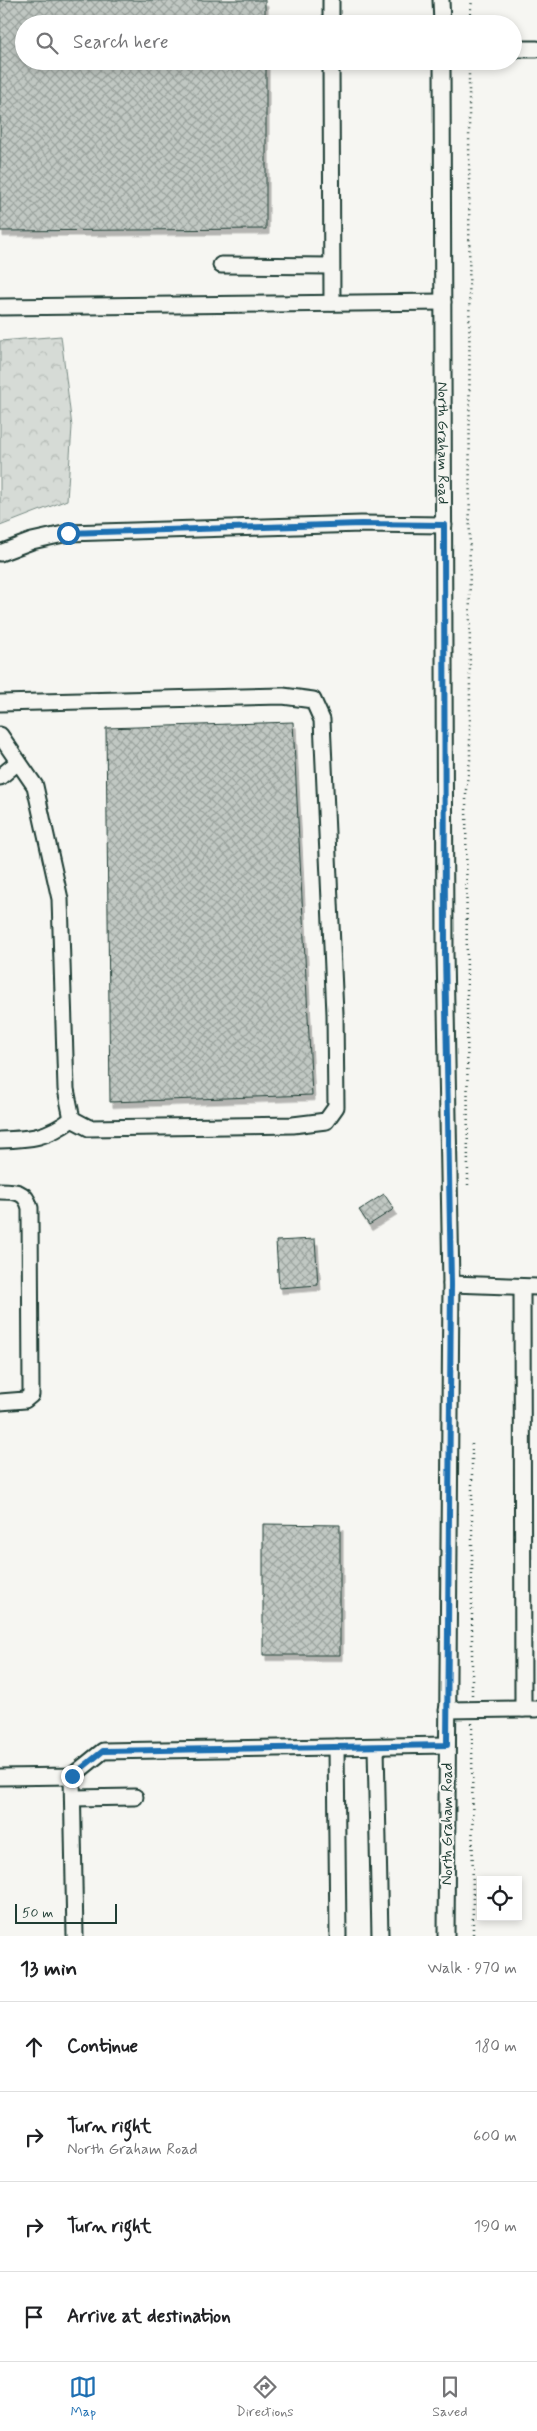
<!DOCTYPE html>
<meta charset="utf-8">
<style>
body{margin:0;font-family:Mynerve,sans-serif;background:#f2f2f2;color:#202124}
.controls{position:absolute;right:15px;bottom:15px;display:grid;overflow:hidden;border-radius:0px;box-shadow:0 2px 8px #0003}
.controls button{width:45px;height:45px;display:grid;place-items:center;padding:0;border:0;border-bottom:1px solid #e0e0e0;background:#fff;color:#202124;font:25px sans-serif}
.scale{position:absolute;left:15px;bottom:12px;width:102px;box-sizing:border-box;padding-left:5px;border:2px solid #1f3d34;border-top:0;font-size:14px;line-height:18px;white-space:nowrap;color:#1f3d34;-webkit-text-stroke:4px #f6f6f2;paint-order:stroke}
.stop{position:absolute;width:15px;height:15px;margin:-11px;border:4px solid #1f6fb2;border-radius:50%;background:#fff}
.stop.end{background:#1f6fb2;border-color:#fff;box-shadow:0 1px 5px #0008}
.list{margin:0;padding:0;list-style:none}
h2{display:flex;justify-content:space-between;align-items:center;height:65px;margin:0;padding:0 20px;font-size:21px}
h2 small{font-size:16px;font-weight:400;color:#757577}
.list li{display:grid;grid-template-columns:32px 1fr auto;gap:15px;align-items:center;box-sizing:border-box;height:90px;padding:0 20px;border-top:1px solid #e0e0e0}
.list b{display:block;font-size:19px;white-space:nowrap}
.list p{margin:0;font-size:16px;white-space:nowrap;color:#757577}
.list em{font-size:16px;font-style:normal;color:#757577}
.icon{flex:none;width:28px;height:28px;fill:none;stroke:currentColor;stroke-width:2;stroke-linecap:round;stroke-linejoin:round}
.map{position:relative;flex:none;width:537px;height:1936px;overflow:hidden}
.search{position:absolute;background:#fff;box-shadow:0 2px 8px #0003;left:15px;right:15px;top:15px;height:55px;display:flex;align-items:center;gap:12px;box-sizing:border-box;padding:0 18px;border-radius:28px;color:#757577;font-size:19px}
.sheet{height:425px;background:#fff}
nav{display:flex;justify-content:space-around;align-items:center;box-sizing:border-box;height:70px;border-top:1px solid #e0e0e0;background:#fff;font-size:14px;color:#757577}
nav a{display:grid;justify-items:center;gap:2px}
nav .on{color:#1f6fb2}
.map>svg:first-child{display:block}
</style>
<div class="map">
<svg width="537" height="1936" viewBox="0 0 537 1936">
<defs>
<pattern id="forest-crowns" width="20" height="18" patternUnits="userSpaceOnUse" patternTransform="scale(1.25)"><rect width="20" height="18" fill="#d6dbd6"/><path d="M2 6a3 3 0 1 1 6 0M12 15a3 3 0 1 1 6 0" fill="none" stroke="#b7bdb8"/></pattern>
<pattern id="building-cross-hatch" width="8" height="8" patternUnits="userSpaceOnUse" patternTransform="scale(1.25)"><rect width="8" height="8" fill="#c1c8c3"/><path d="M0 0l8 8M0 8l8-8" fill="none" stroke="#9ca49f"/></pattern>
<filter id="shadow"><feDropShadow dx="3" dy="5.5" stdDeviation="0" flood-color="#0004"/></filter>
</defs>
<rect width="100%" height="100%" fill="#f6f6f2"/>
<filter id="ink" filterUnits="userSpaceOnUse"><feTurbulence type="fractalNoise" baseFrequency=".02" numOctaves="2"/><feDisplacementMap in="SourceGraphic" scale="10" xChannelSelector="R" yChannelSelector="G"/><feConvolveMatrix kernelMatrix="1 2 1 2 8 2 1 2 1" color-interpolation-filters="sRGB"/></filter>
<g filter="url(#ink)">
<path fill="url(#forest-crowns)" stroke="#7a8c85" d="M61 336 72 427 67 500 0 526V341Z"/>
<path fill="url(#building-cross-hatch)" stroke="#1f3d34" filter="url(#shadow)" d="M0 0H265V24H24V61H266V229L0 231Z
M293 722 312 1095 110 1102 106 728Z
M384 1194 394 1209 369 1225 359 1210Z
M315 1239 318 1285 279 1288 276 1241Z
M263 1524 340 1525V1655H263Z"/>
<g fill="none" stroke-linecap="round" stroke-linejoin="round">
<g stroke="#1f3d34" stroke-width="19">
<g id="minor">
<path d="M331 0V24"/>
<path d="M441 0 442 24"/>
<path d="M513 49H537"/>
<path d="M331 61 332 303"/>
<path id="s1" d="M442 61 445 952 451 1284 446 1936"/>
<path d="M221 265 331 266"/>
<path d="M0 307 443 302"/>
<path d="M0 553 32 541 68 533 361 524 444 525"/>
<path d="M0 703 283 696 313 700 322 720 335 1014 336 1107 326 1121 293 1125 89 1128 72 1119 66 1089 60 899 35 786 0 735"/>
<path d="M0 777 18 762"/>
<path d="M0 1140C31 1139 47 1138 72 1119"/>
<path d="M0 1191C15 1191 26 1191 30 1208L31 1389V1395L25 1400 0 1402"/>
<path d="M451 1284 537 1287"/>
<path d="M522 1287 523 1709H537"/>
<path d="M447 1710 523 1709"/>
<path d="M336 1747 338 1936"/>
<path d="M376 1747 380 1936"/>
<path d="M72 1776 75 1936"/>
<path d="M0 1777 72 1776 103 1751 447 1745"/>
<path d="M73 1798 135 1797"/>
</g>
</g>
<path stroke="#1f3d34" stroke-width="2.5" stroke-dasharray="1 4" stroke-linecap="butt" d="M469 24 472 0
M468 1185 466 790 470 760 469 61
M472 1444V1697
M472 1723 473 1936"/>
<use href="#minor" stroke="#f6f6f2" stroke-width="15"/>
</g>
</g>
<g fill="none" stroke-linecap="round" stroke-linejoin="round" filter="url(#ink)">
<path stroke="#1f6fb2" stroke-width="6" d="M68 533 361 524 444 525 445 952 451 1284 447 1745 103 1751 72 1776"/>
</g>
<g text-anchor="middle" stroke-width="4.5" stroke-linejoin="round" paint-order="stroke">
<g font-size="15" fill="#1f3d34" stroke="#f6f6f2">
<text dy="5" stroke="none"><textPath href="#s1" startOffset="382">North Graham Road</textPath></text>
<text transform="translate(447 1824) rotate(-90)" y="5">North Graham Road</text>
</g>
</g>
</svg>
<div class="controls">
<button><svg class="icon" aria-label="locate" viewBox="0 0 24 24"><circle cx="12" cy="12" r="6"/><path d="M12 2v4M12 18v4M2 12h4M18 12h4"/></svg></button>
</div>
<div class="scale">50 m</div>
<div class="stop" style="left:68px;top:533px"></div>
<div class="stop end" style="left:72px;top:1776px"></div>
<div class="search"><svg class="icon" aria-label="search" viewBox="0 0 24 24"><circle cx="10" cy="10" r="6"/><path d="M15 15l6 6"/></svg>Search here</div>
</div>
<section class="sheet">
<h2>13 min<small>Walk · 970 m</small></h2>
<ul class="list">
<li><svg class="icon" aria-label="ahead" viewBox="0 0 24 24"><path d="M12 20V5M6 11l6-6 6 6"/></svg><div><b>Continue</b></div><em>180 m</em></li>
<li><svg class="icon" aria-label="right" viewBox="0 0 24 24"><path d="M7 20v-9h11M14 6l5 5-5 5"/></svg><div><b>Turn right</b><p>North Graham Road</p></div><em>600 m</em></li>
<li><svg class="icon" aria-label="right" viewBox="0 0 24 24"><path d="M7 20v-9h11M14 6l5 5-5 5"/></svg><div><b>Turn right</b></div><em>190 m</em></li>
<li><svg class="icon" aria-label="arrive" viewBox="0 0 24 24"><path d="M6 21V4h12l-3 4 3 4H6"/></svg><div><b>Arrive at destination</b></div></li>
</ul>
</section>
<nav>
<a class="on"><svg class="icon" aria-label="map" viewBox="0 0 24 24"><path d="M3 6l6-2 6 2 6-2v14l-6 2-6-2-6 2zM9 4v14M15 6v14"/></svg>Map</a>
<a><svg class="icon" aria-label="directions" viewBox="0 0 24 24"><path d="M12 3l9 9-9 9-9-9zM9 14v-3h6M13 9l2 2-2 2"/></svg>Directions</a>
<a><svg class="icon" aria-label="saved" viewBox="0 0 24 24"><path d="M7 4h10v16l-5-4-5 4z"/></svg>Saved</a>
</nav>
